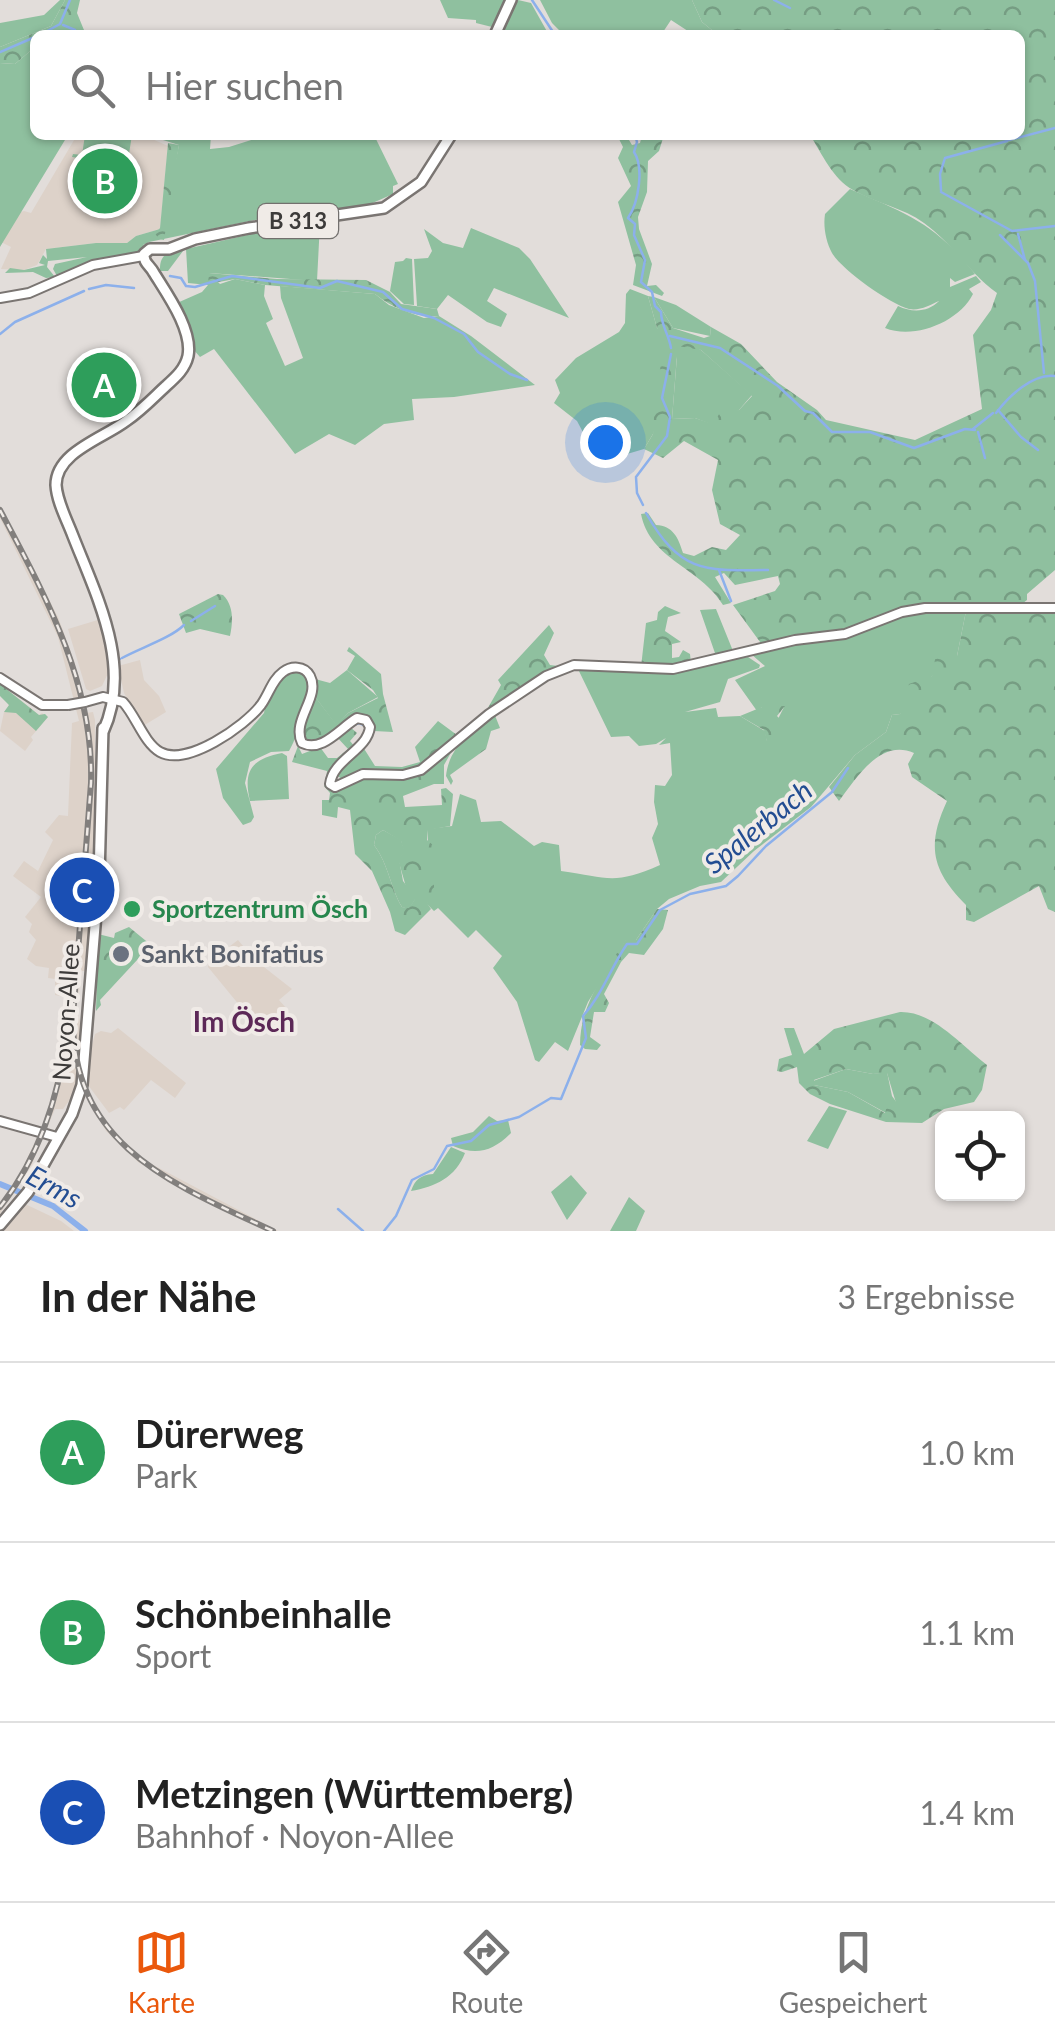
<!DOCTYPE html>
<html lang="de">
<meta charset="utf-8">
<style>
body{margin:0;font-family:Lato,sans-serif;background:#f6f6f6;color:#222}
.controls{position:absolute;right:30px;bottom:30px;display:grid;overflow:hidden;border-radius:15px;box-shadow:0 2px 8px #0004}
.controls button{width:90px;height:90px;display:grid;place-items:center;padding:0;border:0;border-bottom:2px solid #e0e0e0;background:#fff;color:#222;font:50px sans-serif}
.you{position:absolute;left:605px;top:442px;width:35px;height:35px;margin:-25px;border:8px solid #fff;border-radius:50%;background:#1a73e8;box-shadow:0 0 0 15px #1a73e833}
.badge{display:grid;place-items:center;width:65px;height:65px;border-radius:50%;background:#ea580c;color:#fff;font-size:32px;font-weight:700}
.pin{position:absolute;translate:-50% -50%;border:5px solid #fff;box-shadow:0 2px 10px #0006}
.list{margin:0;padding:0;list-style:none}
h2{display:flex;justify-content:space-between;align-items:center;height:130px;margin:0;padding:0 40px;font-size:42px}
h2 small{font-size:32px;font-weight:400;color:#767676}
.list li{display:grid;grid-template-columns:65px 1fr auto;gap:30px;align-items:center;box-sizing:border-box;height:180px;padding:0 40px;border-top:2px solid #e0e0e0}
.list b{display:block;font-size:38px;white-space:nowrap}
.list p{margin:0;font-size:32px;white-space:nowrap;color:#767676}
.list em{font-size:32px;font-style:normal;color:#767676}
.icon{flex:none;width:55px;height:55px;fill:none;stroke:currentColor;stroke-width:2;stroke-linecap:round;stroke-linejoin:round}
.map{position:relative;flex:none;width:1055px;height:1231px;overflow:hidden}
.search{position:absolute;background:#fff;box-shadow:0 2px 8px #0004;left:30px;right:30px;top:30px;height:110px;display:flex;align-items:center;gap:25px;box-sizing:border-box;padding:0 35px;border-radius:15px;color:#767676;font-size:38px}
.sheet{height:670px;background:#fff}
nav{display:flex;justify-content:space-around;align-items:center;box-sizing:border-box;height:140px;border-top:2px solid #e0e0e0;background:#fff;font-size:28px;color:#767676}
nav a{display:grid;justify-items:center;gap:5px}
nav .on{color:#ea580c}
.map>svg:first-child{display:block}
</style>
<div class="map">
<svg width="1055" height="1231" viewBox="0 0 1055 1231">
<defs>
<pattern id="forest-crowns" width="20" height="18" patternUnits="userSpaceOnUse" patternTransform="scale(2.5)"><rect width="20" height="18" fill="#8fc09f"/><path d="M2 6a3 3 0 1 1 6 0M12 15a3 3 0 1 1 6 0" fill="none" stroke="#769d83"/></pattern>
</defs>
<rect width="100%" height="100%" fill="#e2ddda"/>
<path fill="#ddd2c9" d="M77 135H143L168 146 160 229 136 236 127 243H96L46 249 37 265 24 270 1 269 11 247 1 242 18 213 24 211 31 213Z
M0 506 58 617 73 658 86 713 93 712 95 720 94 856 96 857 87 971H82L76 1010 82 1026 78 1058 85 1088 109 1129 140 1158 278 1231H269L229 1212 138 1162 106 1131 80 1086 63 1109H55L32 1164 0 1214V1205L15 1184 45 1121 61 1058 65 997 55 995V979L48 978 49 968 36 966 27 959 36 940 29 932 32 924 25 917 41 897 13 876 24 861 38 871 53 840 45 832 59 815 68 816 72 723 79 721 58 637 0 518Z
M101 619 110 669 102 686 90 691 86 689 68 629Z
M140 660 144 680 159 696 166 712 143 726 124 693 118 666Z
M0 684 39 715 42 713 48 717 31 737 33 740 25 751 0 731 4 712 9 706Z
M238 940 255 960 292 989 279 1000 287 1009 263 1034 208 967 209 962Z
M118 1028 186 1083 175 1098 151 1080 124 1110 120 1107 109 1113 88 1085 90 1053 95 1034 101 1031 111 1033Z
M25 1204 61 1221 74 1231H0Z"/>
<path fill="#8fc09f" d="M60 0H65L51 26 0 47V23L44 15Z
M440 0H508L493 35H490L492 27 476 23V20L448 18Z
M518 0 531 3 549 35H500Z
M540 0H692L702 22 718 35H694L671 20 661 35H564L552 23Z
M35 47V135H68L0 247V63L15 64Z
M85 135H132L128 160 100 157 132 162 131 166 72 157 73 154 82 155Z
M147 135H211L210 149 229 147 267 135H374L398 184 393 186V194L368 205 260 219 149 242 143 245 147 248 140 255 57 276 53 269 55 264 87 257 48 261 47 267 55 277 46 278 33 272 5 273 10 268 24 270 45 265 39 263 43 255 47 259 46 249 96 243H127L136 236 160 229V239L179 145Z
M850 189C907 214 935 223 975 274L955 282 950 278V287L976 276 981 282 969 289 973 294C959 322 914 340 885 328L898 306C913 313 928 312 939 301 930 305 920 311 909 309 890 304 842 270 832 253 826 242 823 227 825 214Z
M369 214 320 223 317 281 209 273 220 284 235 279 265 285 264 296 273 319 266 323 285 366 303 358 281 298 280 286 375 294 389 305 424 318 439 316 471 336 535 385 454 397 412 399 414 420 384 424 355 445 329 434 295 454 214 349 200 357 193 349 177 303 202 292 208 285 188 283 186 249 278 228 186 247 168 271H160C160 265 160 261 164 256 185 231 332 219 369 214Z
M471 228 519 248 530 259 569 318 494 288 487 301 507 314 501 327 487 322 448 295 437 309 417 306 414 259 428 258 432 251 424 229 443 243 463 248Z
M406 258 412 259 414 305 404 304 390 291 395 262 403 261Z
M630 289 648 296 657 328 701 350 752 395 739 410 713 425 695 418 672 419 677 356 653 434 644 449 617 457 594 453 577 421 554 403 560 393 555 380 576 358 619 332 625 323 626 294Z
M654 297 676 305 711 327 710 336 673 328Z
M716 609 733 651 716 656 700 610Z
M915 611H966L957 656 932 676 900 714 892 715 886 732 855 755 811 807 754 851 721 882 700 886 669 899 657 909 636 940H626L588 1002 568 1051 555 1042 539 1062 535 1060 517 1002 493 968 502 956 476 930 468 938 438 908 434 911 427 904 428 829 452 826 460 794 476 800 481 822 501 821 534 846 542 842 559 845 561 871C607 877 613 886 660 865L652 838 658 824 654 802 655 785 665 786 672 775 670 743 659 745 666 738 656 744 639 746 629 736 611 737 577 667 653 671 748 657 760 665 759 668 728 679 720 702 685 712 716 708 718 717 740 716 765 731 767 741 784 707H762L757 711 735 680 765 666 751 654Z
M292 669 306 673C311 690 298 737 289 751L271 752 250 762 245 783 254 817 251 822 243 825 223 798 216 769 264 713C266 695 278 681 292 669Z
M347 670 378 697 348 713 336 725 313 694 315 679 330 683Z
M282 753 287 756 289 799 250 801C243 771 251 759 282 753Z
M383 830 401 840 405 852 399 859 403 881 416 898 409 909 402 907C390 887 389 865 374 845L376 835Z
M846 1069 873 1074 887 1072 892 1096 897 1103 886 1113 848 1092 814 1085 813 1081Z
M829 1106 847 1111 828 1149 807 1141Z
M489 1116 497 1121 508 1120 511 1133C493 1151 477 1156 453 1146L451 1138 473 1132Z
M451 1147 465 1153C456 1177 435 1187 411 1191 415 1180 420 1175 433 1174Z
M571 1175 587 1193 567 1220 551 1192Z
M629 1197 645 1211 636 1231H610Z"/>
<path fill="url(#forest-crowns)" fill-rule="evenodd" d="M65 0H80L77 13 86 35H71L66 32 60 35H35V47L15 64 0 63V47L51 26Z
M692 0H1055V570L1027 594V600L1018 607 925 605 845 632 763 646 733 605 775 591 780 584 778 576 735 585 724 573 715 577 731 603 723 605C700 567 650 560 641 514L648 513 656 525C673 526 678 537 683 553L694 556 712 547 726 550 740 535 720 524 712 490 718 460 684 441 663 458 644 449 653 434 655 392 664 351 677 355 672 419 695 418 713 424 721 411 739 410 752 396 701 350 672 345 657 328 648 296 654 297 673 328 704 338 710 336 711 327 741 344 777 382 817 410 826 420 915 440 982 409 973 335 991 310 997 293C969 273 952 243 924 223 904 208 875 203 853 190 833 179 822 154 810 135H1020V35H718L702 22Z
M617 135H626L632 145 640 143 642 135H664L659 151 648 161 647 192 638 217 639 229 652 264 647 286 656 285 664 293 662 296 633 285 636 265 618 202 631 186 618 158 623 147Z
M168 143 179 145 164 240 160 239 155 234 160 228Z
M209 273 277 279 366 280 390 292 401 304 437 309 439 316C415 318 393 308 375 294L265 285 235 279 208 284Z
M218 594 223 595C234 606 233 621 230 636L200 629 186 633 179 614Z
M665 606 681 613 668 617 665 631 681 642 672 644V658L679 657 683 650 690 654 691 663 664 668 641 667 646 623 657 620 658 612Z
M966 611H1055V912L1048 909 1039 886 974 922 966 920V905C932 871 926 846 947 801L912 777 908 764 914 753C881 738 857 777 839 801L829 787 855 755 886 732 892 715 900 714 909 684 932 676 936 654 957 656Z
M549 625 554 633 544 655 550 665 558 666 485 713 501 685 498 680Z
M349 647 381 674 383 694 393 732 374 731 368 718 318 741 304 740 301 729 313 694 336 724 348 713 378 698 373 690 347 670 355 656 347 651Z
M0 684 39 715 45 714 48 717 36 731 16 713 4 712 9 705 0 696Z
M785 706 777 716 782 721 767 742 764 730 740 716 762 707Z
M494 713 500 728 491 731 486 749 450 775 453 781 451 785 446 776C449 747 472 730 494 713Z
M438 721 457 735C444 747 430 764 413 770 388 777 365 764 342 779L336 775 363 747 375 766 402 767 420 762 415 747Z
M349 726 357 733 350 741 355 747 326 780 327 771 292 762 298 746 302 754 320 747 328 758H337L348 749 335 735Z
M453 749 444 765V784H434L403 796 405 807 442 805 441 789 446 788 453 794 450 826 428 830 427 840 434 846V893L427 903 431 909 405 935 395 931 390 912 372 871 355 854 350 810 338 807 337 818 322 815V800H329L330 793 324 786 326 783 330 786 364 777 406 778 428 770ZM383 830 401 841 404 852 398 859 408 894 415 899 409 908 402 907C390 887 389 865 374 845L376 835Z
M657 909 668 910 663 929 644 955 629 953 621 962 604 994 609 1003 605 1012H594L590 1037 601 1045 597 1050 585 1049 580 1045C580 1004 605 973 626 939L636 940Z
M129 927 151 945 100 1000 101 1005 96 1011 98 934 114 938 115 933Z
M900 1012C933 1011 962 1046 987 1065L982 1090 974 1102 944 1109 922 1123 886 1122 830 1104 810 1094 799 1083 797 1067 782 1072 777 1071 779 1059 792 1055 784 1028H794L804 1054 834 1029ZM846 1069 873 1074 887 1073 896 1103 887 1106 885 1113 848 1092 814 1085V1080Z"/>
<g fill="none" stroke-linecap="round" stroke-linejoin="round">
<path stroke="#8cb0eb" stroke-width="2.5" d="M532 0 555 35
M774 0 790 8
M63 25 75 30 76 35
M40 35 60 24 70 0
M0 52 35 37
M635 135 637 142 634 152C644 167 639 202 628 218L635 224 634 235 645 260 641 282 652 292 655 306 661 312C661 325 669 335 671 348
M1009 140 1055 128
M941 190 940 174 945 158 1007 141
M941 192 1012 231 1055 226
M1018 234 1025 260
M1000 235 1028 263 1035 281 1044 373
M170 276 181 278 186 286 195 287 232 276 320 288 337 281 383 292 402 309 434 318 464 334 478 352 510 374 527 380
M89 289 106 285 134 288
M0 334 15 322 84 291
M670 336 720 348 778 386 805 411 813 413 832 432H870L914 448 965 429 975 430
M998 410 1021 437 1038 450
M996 413C1009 396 1033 373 1055 376
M973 429 993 413
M978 432 985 458
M643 505 637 493 636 477 667 436 670 417 662 398 671 354
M646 513C680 573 704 571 768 570
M719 570 731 601
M191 621 215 606
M122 658C140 648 171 638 184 625
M118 660 120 659
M351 726 359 723 366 726
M338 1209 363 1231
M384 1231 396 1216 412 1180 434 1169 447 1146 471 1141 489 1125 519 1117 551 1098 561 1099 586 1038 583 1016C602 995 611 967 627 944H637L660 910 690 894 726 886 738 876 766 846 832 792 848 768"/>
<path stroke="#8cb0eb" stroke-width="6" d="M0 1184 53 1206 85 1231"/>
<g stroke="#7a7572" stroke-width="12">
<path id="secondary" d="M0 298 29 293 93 265 143 256
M0 678 42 705H68
M85 702 103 697 123 702C136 716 144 743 160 752 187 767 245 726 261 705 269 694 272 680 283 672 291 666 304 665 310 676 321 697 291 720 302 743 322 753 340 728 357 718L366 720 370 727C367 751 333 759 330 784L335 787 363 774 403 775 421 770 489 714 546 676 574 665 673 669 795 640 845 634 902 612 925 608H1055
M0 1121 57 1137"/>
</g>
<g stroke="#7a7572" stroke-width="14">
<path id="primary" d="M495 35 511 0
M103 732C133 667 97 597 73 536 67 520 57 502 56 485 56 452 104 438 126 421 141 411 153 398 166 386 176 377 185 369 188 356 193 330 167 294 154 273 149 264 144 264 144 254L150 249H169L195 239 249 228 384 208 421 182 451 135
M0 1225 28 1192 72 1114 82 1085 99 877 103 728"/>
</g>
<use href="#secondary" stroke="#fff" stroke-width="8"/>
<use href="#primary" stroke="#fff" stroke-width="9"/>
<g stroke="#827f7d" stroke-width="6">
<path id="rail" d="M0 510C45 595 94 683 91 783L73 1016C71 1145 172 1184 273 1231
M0 1207C38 1159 59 1097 66 1037"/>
</g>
<use href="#rail" stroke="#f0ebe7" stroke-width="2.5" stroke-dasharray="8" stroke-linecap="butt"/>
<g stroke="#7a7572" stroke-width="12" stroke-linecap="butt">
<path id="secondary-bridge" d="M68 705 85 702"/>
</g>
<use href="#secondary-bridge" stroke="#fff" stroke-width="8"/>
</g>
<circle fill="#2e9e5b" stroke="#f0ebe7" stroke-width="4" cx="132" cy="909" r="10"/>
<circle fill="#6b7280" stroke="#f0ebe7" stroke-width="4" cx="121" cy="954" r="10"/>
<g text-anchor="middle" stroke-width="8" stroke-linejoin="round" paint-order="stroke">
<rect fill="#f0ebe7" stroke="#73706e" stroke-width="2.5" x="258" y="204" width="80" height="34" rx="8"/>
<g font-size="22" font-weight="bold" fill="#3d3b3a">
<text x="298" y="229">B 313</text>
</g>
<g font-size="25" font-weight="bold" fill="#27864d" stroke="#f0ebe7" text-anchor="start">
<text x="152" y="918">Sportzentrum Ösch</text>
</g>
<g font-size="25" font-weight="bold" fill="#5b616d" stroke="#f0ebe7" text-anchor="start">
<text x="141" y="963">Sankt Bonifatius</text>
</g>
<g font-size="25" fill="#3d3b3a" stroke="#f0ebe7">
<text transform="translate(66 1012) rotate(-86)" y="9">Noyon-Allee</text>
</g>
<g font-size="28" font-style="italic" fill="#234d92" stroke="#f0ebe7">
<text transform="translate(758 827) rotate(-39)" y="10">Spalerbach</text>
<text transform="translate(54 1187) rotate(29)" y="10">Erms</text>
</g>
<g font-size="28" font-weight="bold" fill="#5c2857" stroke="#f0ebe7">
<text x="244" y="1032">Im Ösch</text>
</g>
</g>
</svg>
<div class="controls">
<button><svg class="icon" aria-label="locate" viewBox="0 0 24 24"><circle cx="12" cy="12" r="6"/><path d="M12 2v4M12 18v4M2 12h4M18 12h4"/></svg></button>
</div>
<div class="you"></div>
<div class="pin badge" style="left:104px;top:385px;background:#2e9e5b">A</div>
<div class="pin badge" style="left:105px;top:181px;background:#2e9e5b">B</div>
<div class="pin badge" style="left:82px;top:890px;background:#1a4fb4">C</div>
<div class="search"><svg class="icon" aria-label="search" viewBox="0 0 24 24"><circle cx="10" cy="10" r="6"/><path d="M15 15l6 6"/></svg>Hier suchen</div>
</div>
<section class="sheet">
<h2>In der Nähe<small>3 Ergebnisse</small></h2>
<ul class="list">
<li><span class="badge" style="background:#2e9e5b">A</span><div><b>Dürerweg</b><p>Park</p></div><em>1.0 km</em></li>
<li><span class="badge" style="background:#2e9e5b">B</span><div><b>Schönbeinhalle</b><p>Sport</p></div><em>1.1 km</em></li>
<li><span class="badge" style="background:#1a4fb4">C</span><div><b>Metzingen (Württemberg)</b><p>Bahnhof · Noyon-Allee</p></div><em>1.4 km</em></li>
</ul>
</section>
<nav>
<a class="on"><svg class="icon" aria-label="map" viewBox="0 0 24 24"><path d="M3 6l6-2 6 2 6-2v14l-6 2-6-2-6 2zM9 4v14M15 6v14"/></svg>Karte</a>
<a><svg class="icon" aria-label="directions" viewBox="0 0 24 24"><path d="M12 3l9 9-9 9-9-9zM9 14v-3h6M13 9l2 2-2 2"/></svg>Route</a>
<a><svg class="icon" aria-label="saved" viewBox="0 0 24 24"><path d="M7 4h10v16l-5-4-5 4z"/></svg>Gespeichert</a>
</nav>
